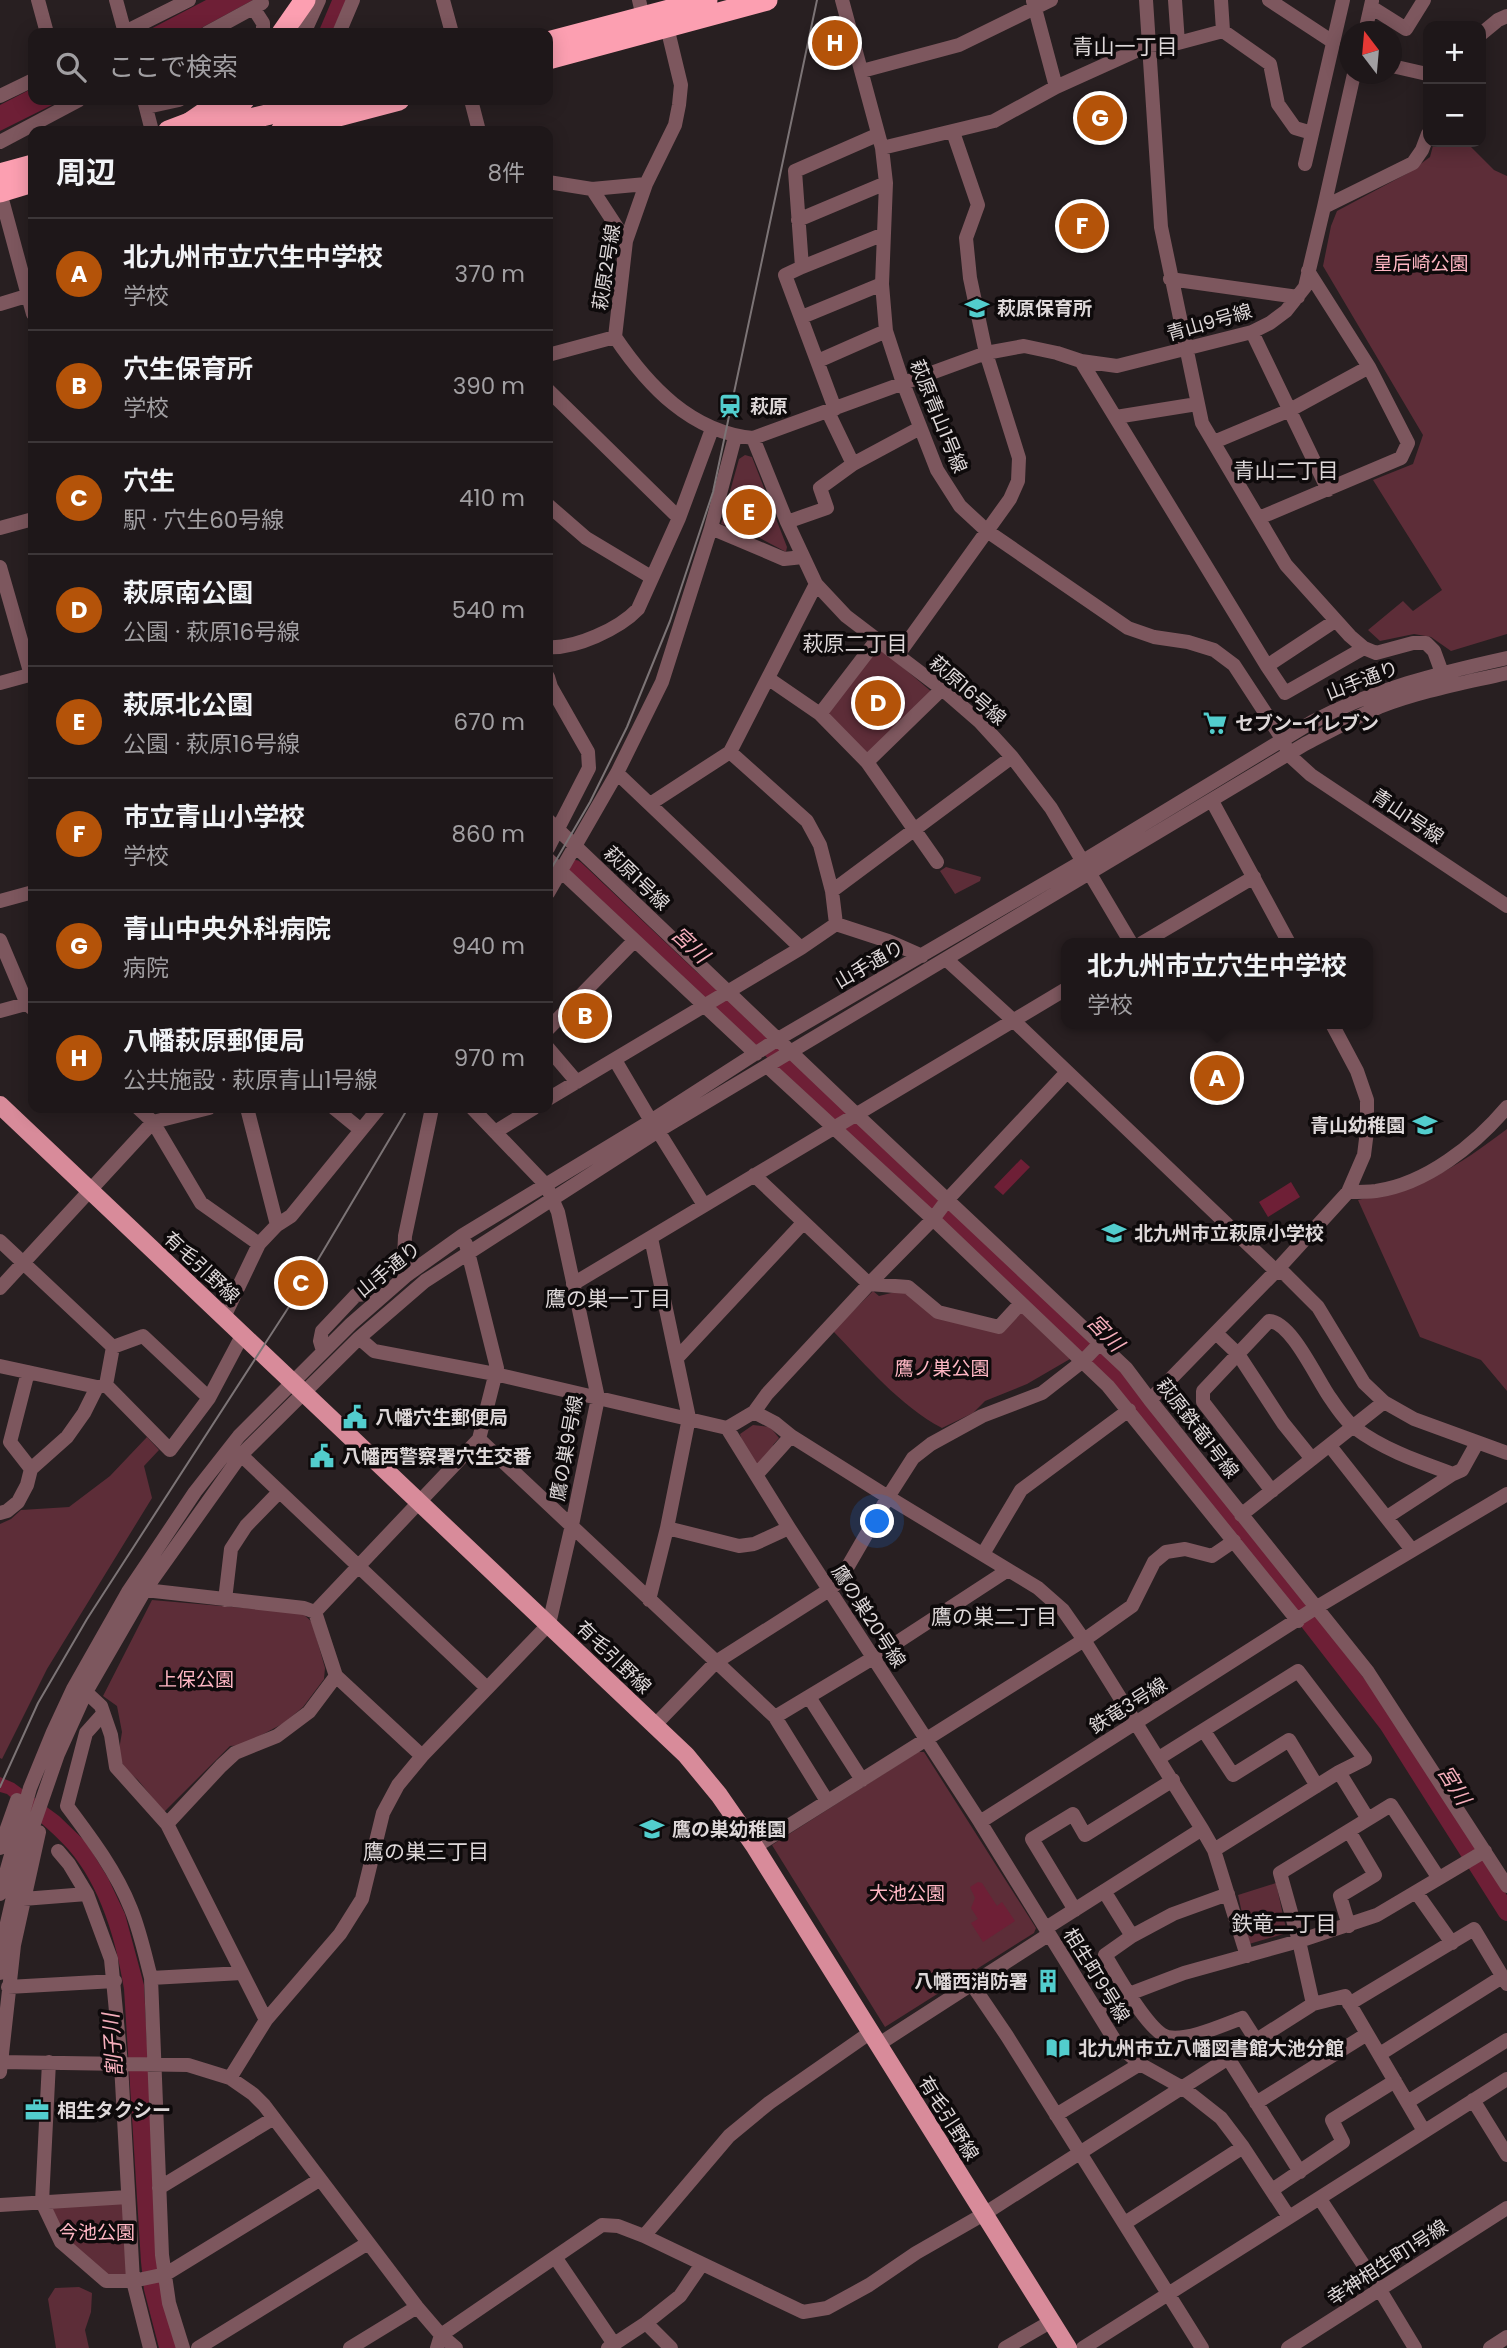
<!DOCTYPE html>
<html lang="ja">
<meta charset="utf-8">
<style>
body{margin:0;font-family:Poppins,"Noto Sans JP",sans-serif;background:#2b2426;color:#f1f3f6}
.controls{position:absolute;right:21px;top:21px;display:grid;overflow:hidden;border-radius:14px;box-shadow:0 4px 18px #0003}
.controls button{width:63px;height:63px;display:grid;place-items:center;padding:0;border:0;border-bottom:2px solid #3c3638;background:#1e1719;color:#f1f3f6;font:35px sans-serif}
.compass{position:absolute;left:1339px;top:21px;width:63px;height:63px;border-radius:50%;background:#1e1719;box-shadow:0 4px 18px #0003;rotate:344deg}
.you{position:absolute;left:878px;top:1522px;width:24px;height:24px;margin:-18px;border:5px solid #fff;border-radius:50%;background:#1a73e8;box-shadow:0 0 0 10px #1a73e833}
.badge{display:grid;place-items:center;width:46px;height:46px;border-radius:50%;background:#b45309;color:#fff;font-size:23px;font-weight:700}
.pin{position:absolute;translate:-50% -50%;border:4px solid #fff;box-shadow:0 2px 7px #0006}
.popup{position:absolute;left:1061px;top:938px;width:312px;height:91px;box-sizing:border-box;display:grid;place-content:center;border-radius:14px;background:#1e1719;filter:drop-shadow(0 2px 5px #0005);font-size:23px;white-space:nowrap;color:#a19fa2}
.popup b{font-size:26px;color:#f1f3f6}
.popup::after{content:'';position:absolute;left:50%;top:100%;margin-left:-14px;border:14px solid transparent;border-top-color:#1e1719}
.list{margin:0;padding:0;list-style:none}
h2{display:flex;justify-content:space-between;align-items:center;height:91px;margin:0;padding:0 28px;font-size:30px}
h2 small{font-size:23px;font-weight:400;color:#a19fa2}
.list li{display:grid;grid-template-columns:46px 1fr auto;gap:21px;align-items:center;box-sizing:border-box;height:112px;padding:0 28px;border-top:2px solid #3c3638}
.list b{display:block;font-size:26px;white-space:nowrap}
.list p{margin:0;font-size:23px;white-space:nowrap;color:#a19fa2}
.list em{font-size:23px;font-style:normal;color:#a19fa2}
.icon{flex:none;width:38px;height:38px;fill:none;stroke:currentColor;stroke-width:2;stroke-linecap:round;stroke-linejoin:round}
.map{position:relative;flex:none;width:1507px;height:2348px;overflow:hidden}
.search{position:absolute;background:#1e1719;box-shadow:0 4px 18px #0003;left:28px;top:28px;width:525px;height:77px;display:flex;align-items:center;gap:18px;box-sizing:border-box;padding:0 24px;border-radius:14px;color:#a19fa2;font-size:26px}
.panel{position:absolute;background:#1e1719;box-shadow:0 4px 18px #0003;left:28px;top:126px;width:525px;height:987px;border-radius:14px}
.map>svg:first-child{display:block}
</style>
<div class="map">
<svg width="1507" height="2348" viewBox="0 0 1507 2348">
<rect width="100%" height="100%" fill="#281f21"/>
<path fill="#5d2d38" d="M1434 142H1466L1494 170 1507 176V634L1451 651 1431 637 1414 634 1380 641 1368 630 1403 601 1413 611 1442 590 1373 480 1413 464 1423 435 1323 266 1331 226 1337 211 1408 173 1430 157Z
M745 455 752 457 787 547 786 552 756 536 721 524 739 459Z
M879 647 933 693 867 755 825 714Z
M946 867 981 877 980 881 955 894 940 871Z
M1507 1129V1391L1481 1360 1420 1337 1358 1200C1383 1194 1409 1188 1433 1177 1459 1165 1484 1146 1507 1129Z
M903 1290 999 1332 1022 1312 1070 1359 1027 1384 985 1401 973 1413 942 1428C900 1406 866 1365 833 1331L873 1291 879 1296Z
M753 1425 770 1427 779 1438 773 1445 772 1453 758 1467 742 1441 740 1434Z
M147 1437 159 1450 144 1466 152 1498 47 1669 2 1759 0 1758V1524L11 1519 21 1510 69 1507 110 1476Z
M152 1600 302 1613 312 1622 325 1668 324 1679 303 1707 284 1723 243 1745 230 1746 164 1812 138 1780 126 1770 118 1756 122 1732 117 1706 103 1696Z
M918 1752H924L1036 1928 1034 1933 885 2027 772 1845Z
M1276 1883 1287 1933 1249 1944 1238 1895Z
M120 2202 124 2205 128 2272 125 2275 110 2277 67 2244 51 2209 55 2206Z
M79 2287 92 2293 91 2312 85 2330 89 2348H56L48 2299 55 2288Z"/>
<path fill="#6e1f36" d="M206 0H253L192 33H143Z
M332 0H346L332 33H318Z
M33 88V100H62L0 131V105Z
M1021 1159 1030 1167 1003 1195 994 1187Z
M1291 1182 1300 1197 1268 1217 1259 1202Z
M0 1777 14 1783 59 1816 86 1842 108 1878 125 1914 144 1985 149 2082 177 2348H159L144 2290 141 2262 124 1989C116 1940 101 1887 68 1849 50 1829 27 1812 7 1794L0 1792Z
M978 1882 982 1883 997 1906 1002 1902 1015 1921 983 1942 971 1923 978 1919 971 1908 975 1898 970 1887Z"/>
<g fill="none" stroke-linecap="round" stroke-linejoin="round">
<path stroke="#6e1f36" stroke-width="18" d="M575 869 691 979 763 1039 795 1077 1098 1355 1134 1396 1388 1724 1507 1912"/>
<path stroke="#7d575e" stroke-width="14" d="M38 0 47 33
M116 0 125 33
M443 0 452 33
M639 0 643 17
M842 0 882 148 886 183 882 284 886 331 903 383 937 470 960 506 987 531 1128 628 1154 637 1188 642 1214 650 1234 665 1283 740 1289 755 1311 775 1507 906
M1146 0 1161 227 1202 423 1286 565 1350 636 1364 648 1376 653 1413 643H1426L1434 651 1445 681
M1175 0 1178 43
M1269 0 1333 42
M1033 1 1056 87
M1371 7 1406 29 1424 0
M254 9 263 23V33
M667 27 681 85 679 105 675 125 646 184 626 241 615 337C648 386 691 432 753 438L986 353 1024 346 1057 353 1081 361 1117 366 1252 332 1270 323 1286 311 1305 287 1324 207 1413 163 1422 150 1428 134
M1223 31 1270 64 1278 104 1295 128 1312 133
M1365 32 1372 1
M123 33 189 0
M207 33 262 3
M304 33 319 0
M339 33 353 0
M1481 34 1498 20 1507 16
M1392 66 1427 74
M862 71 959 45 1051 0
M0 96 33 80
M144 100 152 131
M471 100 479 131
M147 107 179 100
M0 142 79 100
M882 148 994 121 1056 87 1149 45 1178 43 1223 31 1221 0
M1305 164 1343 0
M548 182 592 189 626 241
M592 189 646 184
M0 192 33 314
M1324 207 1354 74
M798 220 886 183
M802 267 884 234
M1170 279 1298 297
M0 304 33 294
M802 317 882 284
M1252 332 1328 490
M548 355 615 337
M818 361 886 331
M1081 361 1267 666 1335 621
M548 390 679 518
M835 409 785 275 802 267 795 171 877 135
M828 412 853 464
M1116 417 1197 404
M753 438 787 522 816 584 846 616 942 689 980 722 1012 757 1051 808 1131 943
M1214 442 1290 410 1369 367
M548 505 586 538 651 577
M1259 518 1401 458 1408 443 1369 367 1308 271
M787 522 827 508 820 488 853 464 920 428
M0 528 33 519
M711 528 784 559 803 557
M0 567 31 675
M548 647C575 649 619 629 638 609L679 518 712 429
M898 655 1010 499 1018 481 1019 458 986 353 970 278 966 238 978 205 953 132
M1267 666 1285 693 1364 648
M548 677 551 687 588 752 589 768 548 848
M769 679 820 714 867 762 937 862
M0 683 33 674
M820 714 876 641
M730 752 807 821 820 845 832 891 836 924 888 941 922 956
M867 762 942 689
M617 773 801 948
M1212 801 1289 943
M650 804 730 752 816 584
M548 820 856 1114 1126 1368 1150 1400 1368 1672 1507 1886
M548 859 756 1054
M832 891 1012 757
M548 893 617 773 662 682 711 528 735 437
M0 901 33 892
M0 940 27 1004 33 1009
M1142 943 1254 877
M947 960 1014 1021 1276 1271 1285 1274 1318 1307 1364 1383 1384 1402 1414 1419 1507 1453
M0 1011 33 1002
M548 1029 634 941
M548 1048 577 1082
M615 1060 651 1121
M767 1066 933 1219 1108 1386 1298 1621
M548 1099 801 948 836 924
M138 1108 153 1122 201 1203 259 1244
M334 1108 361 1130
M658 1131 704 1205
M495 1132 534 1108
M754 1175 869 1284 908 1287 938 1312 999 1327 1021 1303
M1348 1192C1357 1192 1367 1192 1376 1191 1426 1184 1475 1145 1507 1107
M277 1225 291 1216 379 1108
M0 1241 113 1347 106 1385
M407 1275 404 1260 405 1236 432 1108
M573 1284 1066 989
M0 1288 153 1122 209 1108
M224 1317 259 1244 277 1225 247 1108
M1216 1333 1238 1354 1283 1423 1312 1459
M359 1338 374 1351 495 1374 727 1428 754 1412 775 1423 791 1436 888 1497 1038 1588 1063 1610 1084 1640 1202 1829 1214 1850 1247 1956
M113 1347 143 1336 209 1398
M323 1351 320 1341 322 1331 356 1295 367 1294 382 1297
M677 1358 803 1223
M0 1366 97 1387 105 1385
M28 1372 10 1442 31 1469
M106 1385 170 1450 209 1398 243 1334
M1150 1400 1276 1271 1348 1192 1364 1155 1367 1131V1100L1357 1071 1332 1024
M754 1412 767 1394 869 1284 933 1219 948 1199 1066 1073
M727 1428 789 1528 980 1822 1117 2044 1140 2064 1183 2088 1221 2118 1243 2147 1289 2217
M479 1439 775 1717 827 1801
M1330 1446 1412 1550
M241 1455 487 1688
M757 1474 791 1436
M1453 1474 1462 1470 1477 1443
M1272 1491 1203 1402V1391L1269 1321C1292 1322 1317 1380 1331 1399 1337 1408 1346 1421 1355 1428 1384 1450 1420 1462 1453 1474L1387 1517
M0 1513 7 1511 18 1502 27 1485 31 1469 67 1437 84 1413 97 1387
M1241 1515 1384 1402
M667 1528 739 1546 754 1544 789 1528
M983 1554 1021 1490 1129 1410
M145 1590 304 1608 315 1612
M225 1600 231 1549 246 1526 279 1492
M649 1600 667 1528 689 1418 651 1238
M315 1612 479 1439 497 1368 466 1244
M336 1676 422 1756
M78 1691 86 1692 101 1706 111 1735 116 1767 167 1824 266 2020
M809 1697 862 1780
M103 1714 86 1733 67 1806C91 1838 116 1871 131 1909 140 1931 145 1955 151 1978L162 2255 169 2303 183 2348
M775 1717 873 1658 1008 1570
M655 1725 716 1662 829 1590 840 1580 888 1497 913 1458 931 1444 982 1416 1042 1393 1083 1361 1101 1342
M1204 1731 1233 1775 1289 1740 1317 1786
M1159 1758 1298 1671 1365 1759 1339 1772 1214 1850
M1339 1772 1368 1819
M980 1822 1317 1607 1507 1494
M167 1824 221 1766 235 1753 277 1736 309 1712 336 1676 315 1612
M1349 1831 1375 1875 1340 1896 1349 1926
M755 1847 1084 1640 1132 1606 1154 1562 1166 1552 1185 1549 1212 1556 1234 1541
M0 1848 17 1800
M58 1851 69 1864 87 1894 111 1959 121 2064 133 2281 150 2348
M1104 1891 1132 1936
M1416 1892 1452 1943
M0 1894 30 1788 53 1732 73 1689 128 1592 195 1492 239 1436 351 1324 407 1275 463 1235 651 1121 778 1039 1083 861 1312 722C1374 689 1439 673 1507 658
M1228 1894 1173 1914 1132 1936 1105 1955C1116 1973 1149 2033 1168 2037 1188 2041 1223 2025 1242 2018L1256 2040
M23 1899 87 1894
M1075 1910 1032 1839 1073 1814 1085 1835 1173 1780
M1046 1928 1202 1829
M0 1973 7 1923 22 1858 58 1754 86 1692 145 1590 241 1455 359 1338 425 1281 658 1131 1305 744C1330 731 1354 718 1379 707 1420 691 1464 683 1507 673
M151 1978 242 1973
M971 1983 1007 2036 1202 2348
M8 1987 115 1981
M1313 2004 1299 1941 1280 1873 1391 1805 1438 1877
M1349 2004 1474 1929 1507 1984
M1098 2012 1129 1994 1184 1973 1299 1941 1377 1915 1485 1851
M879 2044 1048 1935
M1380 2054 1502 1977
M1228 2058 1300 2172
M0 2062 188 2065 230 2078 253 2094 264 2105 417 2307 441 2335 456 2348
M49 2062 42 2202 61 2242 106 2281H133L166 2274 319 2180
M0 2072 14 1945 39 1832
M230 2078 266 2020 340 1934 362 1899 383 1813 398 1785 422 1756 549 1624 572 1525 598 1398 558 1212 546 1185 472 1108
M1473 2100 1507 2155
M1409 2101 1507 2040
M1256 2103 1367 2034
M1056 2115 1140 2064
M159 2188 274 2118
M1272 2190 1343 2142 1332 2120 1395 2081
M1320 2199 1380 2290 1415 2348
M0 2205 128 2197
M1125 2223 1243 2147
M644 2236 729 2136 769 2103 871 2032
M555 2257 614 2344
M646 2323 671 2348
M198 2348 368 2243
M350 2348 417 2307
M437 2348 441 2335 602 2225 618 2226 644 2236 803 2312 827 2308 869 2285 916 2253 984 2214 1313 2004 1345 1996 1424 2131
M608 2348 646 2323 680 2296 702 2264
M1005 2348 1052 2321
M1083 2348 1507 2079
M1288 2348 1507 2208
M1490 2348 1507 2337"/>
<path stroke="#d88b9a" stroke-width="18" d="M0 1105 686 1755 719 1795 755 1847 1068 2348"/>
<path stroke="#fc9fb1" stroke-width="21" d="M548 42 707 0
M548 59 767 0
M168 131 239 104 244 100
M200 131 329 100
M281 131 399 100
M0 174 33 165
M0 192 33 182"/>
<path stroke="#7c7476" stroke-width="2" d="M548 874 590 802 627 727 670 621 713 492 817 0
M0 1787 38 1703 87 1619 303 1285 408 1108"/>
<path stroke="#fc9fb1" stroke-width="21" d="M282 33 305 0
M178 131 223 100"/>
</g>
<defs>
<g id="school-bare" transform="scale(1.89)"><path d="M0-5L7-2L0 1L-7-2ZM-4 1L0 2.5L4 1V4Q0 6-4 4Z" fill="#52cdcd" stroke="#0e0a0b" stroke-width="2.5" paint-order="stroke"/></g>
<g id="station-bare" transform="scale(1.89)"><path d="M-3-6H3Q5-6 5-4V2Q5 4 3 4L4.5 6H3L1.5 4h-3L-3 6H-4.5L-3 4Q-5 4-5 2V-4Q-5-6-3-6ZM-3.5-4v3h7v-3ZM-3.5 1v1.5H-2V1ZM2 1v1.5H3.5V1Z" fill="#52cdcd" stroke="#0e0a0b" stroke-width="2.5" paint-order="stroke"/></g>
<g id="supermarket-bare" transform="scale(1.89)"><path d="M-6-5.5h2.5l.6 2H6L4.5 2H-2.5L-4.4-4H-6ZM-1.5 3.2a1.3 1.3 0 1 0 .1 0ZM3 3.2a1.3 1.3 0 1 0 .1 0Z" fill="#52cdcd" stroke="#0e0a0b" stroke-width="2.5" paint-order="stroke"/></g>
<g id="civic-bare" transform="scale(1.89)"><path d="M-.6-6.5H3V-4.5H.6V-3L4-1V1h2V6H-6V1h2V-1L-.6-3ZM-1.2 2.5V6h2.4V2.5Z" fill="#52cdcd" stroke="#0e0a0b" stroke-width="2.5" paint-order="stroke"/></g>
<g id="building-bare" transform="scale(1.89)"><path d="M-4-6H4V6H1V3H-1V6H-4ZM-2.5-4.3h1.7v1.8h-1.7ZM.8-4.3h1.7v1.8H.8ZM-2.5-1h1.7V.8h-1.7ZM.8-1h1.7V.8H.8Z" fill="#52cdcd" stroke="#0e0a0b" stroke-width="2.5" paint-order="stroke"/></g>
<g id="library-bare" transform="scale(1.89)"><path d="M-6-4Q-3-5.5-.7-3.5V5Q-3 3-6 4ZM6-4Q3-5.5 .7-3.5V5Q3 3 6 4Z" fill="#52cdcd" stroke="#0e0a0b" stroke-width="2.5" paint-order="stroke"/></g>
<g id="office-bare" transform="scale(1.89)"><path d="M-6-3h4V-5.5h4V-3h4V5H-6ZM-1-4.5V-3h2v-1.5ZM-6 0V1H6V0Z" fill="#52cdcd" stroke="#0e0a0b" stroke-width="2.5" paint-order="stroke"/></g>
</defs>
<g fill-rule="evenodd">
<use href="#school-bare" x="977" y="308"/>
<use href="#station-bare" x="730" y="406"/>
<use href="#supermarket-bare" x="1215" y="723"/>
<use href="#school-bare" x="1425" y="1125"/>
<use href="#school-bare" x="1114" y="1233"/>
<use href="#civic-bare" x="355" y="1417"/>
<use href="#civic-bare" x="322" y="1456"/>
<use href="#school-bare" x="652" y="1829"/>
<use href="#building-bare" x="1048" y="1981"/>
<use href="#library-bare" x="1058" y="2048"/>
<use href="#office-bare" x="37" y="2110"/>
</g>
<g text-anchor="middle" stroke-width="7" stroke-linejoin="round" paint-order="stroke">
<g font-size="19" fill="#feb6c3" stroke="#0e0a0b">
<text x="1421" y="270">皇后崎公園</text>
<text x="942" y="1375">鷹ノ巣公園</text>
<text x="196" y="1686">上保公園</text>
<text x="907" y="1900">大池公園</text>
<text x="97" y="2239">今池公園</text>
</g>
<g font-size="19" fill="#ddd7d8" stroke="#0e0a0b">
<text transform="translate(606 267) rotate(-81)" y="7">萩原2号線</text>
<text transform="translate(1209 322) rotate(-16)" y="7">青山9号線</text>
<text transform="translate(939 416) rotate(68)" y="7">萩原青山1号線</text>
<text transform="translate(1362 680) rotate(-21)" y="7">山手通り</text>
<text transform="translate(968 690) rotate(41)" y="7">萩原16号線</text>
<text transform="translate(1408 816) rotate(34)" y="7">青山1号線</text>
<text transform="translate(637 878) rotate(44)" y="7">萩原1号線</text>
<text transform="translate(869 964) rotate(-30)" y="7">山手通り</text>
<text transform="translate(202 1267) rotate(43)" y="7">有毛引野線</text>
<text transform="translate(388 1269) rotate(-39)" y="7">山手通り</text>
<text transform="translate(1198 1428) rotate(52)" y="7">萩原鉄竜1号線</text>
<text transform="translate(566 1448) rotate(-80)" y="7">鷹の巣9号線</text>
<text transform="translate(869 1616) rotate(57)" y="7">鷹の巣20号線</text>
<text transform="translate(614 1657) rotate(44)" y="7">有毛引野線</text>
<text transform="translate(1128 1705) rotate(-32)" y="7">鉄竜3号線</text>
<text transform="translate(1097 1975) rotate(58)" y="7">相生町9号線</text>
<text transform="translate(949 2118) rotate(58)" y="7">有毛引野線</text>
<text transform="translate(1387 2262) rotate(-33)" y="7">幸神相生町1号線</text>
</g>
<g font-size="19" font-weight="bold" fill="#ddd7d8" stroke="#0e0a0b" text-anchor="start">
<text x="997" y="315">萩原保育所</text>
<text x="750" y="413">萩原</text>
<text x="1235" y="730">セブン-イレブン</text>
<text x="1405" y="1132" text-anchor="end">青山幼稚園</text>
<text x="1134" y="1240">北九州市立萩原小学校</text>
<text x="375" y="1424">八幡穴生郵便局</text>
<text x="342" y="1463">八幡西警察署穴生交番</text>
<text x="672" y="1836">鷹の巣幼稚園</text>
<text x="1028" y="1988" text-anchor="end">八幡西消防署</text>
<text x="1078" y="2055">北九州市立八幡図書館大池分館</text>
<text x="57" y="2117">相生タクシー</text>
</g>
<g font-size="21" fill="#ddd7d8" stroke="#0e0a0b">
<text x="1125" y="54">青山一丁目</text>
<text x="1286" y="478">青山二丁目</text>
<text x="855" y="651">萩原二丁目</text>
<text x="608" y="1306">鷹の巣一丁目</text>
<text x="994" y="1624">鷹の巣二丁目</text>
<text x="426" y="1859">鷹の巣三丁目</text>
<text x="1284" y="1931">鉄竜二丁目</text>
</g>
<g font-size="21" font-style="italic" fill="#f5aebb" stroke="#0e0a0b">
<text transform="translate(690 945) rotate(43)" y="7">宮川</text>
<text transform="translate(1105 1333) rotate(46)" y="7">宮川</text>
<text transform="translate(1454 1785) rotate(58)" y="7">宮川</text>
<text transform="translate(113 2045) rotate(-94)" y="7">割子川</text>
</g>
</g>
</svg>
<div class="controls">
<button>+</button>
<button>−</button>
</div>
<svg class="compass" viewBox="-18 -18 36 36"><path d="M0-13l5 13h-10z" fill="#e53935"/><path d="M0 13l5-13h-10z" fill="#a19fa2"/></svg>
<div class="you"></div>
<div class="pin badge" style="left:1217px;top:1078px">A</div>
<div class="popup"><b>北九州市立穴生中学校</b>学校</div>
<div class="pin badge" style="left:585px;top:1016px">B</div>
<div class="pin badge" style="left:301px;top:1283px">C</div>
<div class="pin badge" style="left:878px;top:703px">D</div>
<div class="pin badge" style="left:749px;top:512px">E</div>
<div class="pin badge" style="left:1082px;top:226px">F</div>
<div class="pin badge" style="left:1100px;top:118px">G</div>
<div class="pin badge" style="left:835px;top:43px">H</div>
<div class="search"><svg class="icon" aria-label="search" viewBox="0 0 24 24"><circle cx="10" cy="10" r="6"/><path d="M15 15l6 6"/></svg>ここで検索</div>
<section class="panel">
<h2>周辺<small>8件</small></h2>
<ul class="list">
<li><span class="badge">A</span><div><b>北九州市立穴生中学校</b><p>学校</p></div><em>370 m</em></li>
<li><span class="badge">B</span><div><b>穴生保育所</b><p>学校</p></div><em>390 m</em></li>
<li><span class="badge">C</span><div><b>穴生</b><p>駅 · 穴生60号線</p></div><em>410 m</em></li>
<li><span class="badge">D</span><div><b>萩原南公園</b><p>公園 · 萩原16号線</p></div><em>540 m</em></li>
<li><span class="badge">E</span><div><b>萩原北公園</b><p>公園 · 萩原16号線</p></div><em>670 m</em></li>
<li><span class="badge">F</span><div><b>市立青山小学校</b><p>学校</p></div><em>860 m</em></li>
<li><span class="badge">G</span><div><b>青山中央外科病院</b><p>病院</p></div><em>940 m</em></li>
<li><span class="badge">H</span><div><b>八幡萩原郵便局</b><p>公共施設 · 萩原青山1号線</p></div><em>970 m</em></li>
</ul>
</section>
</div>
